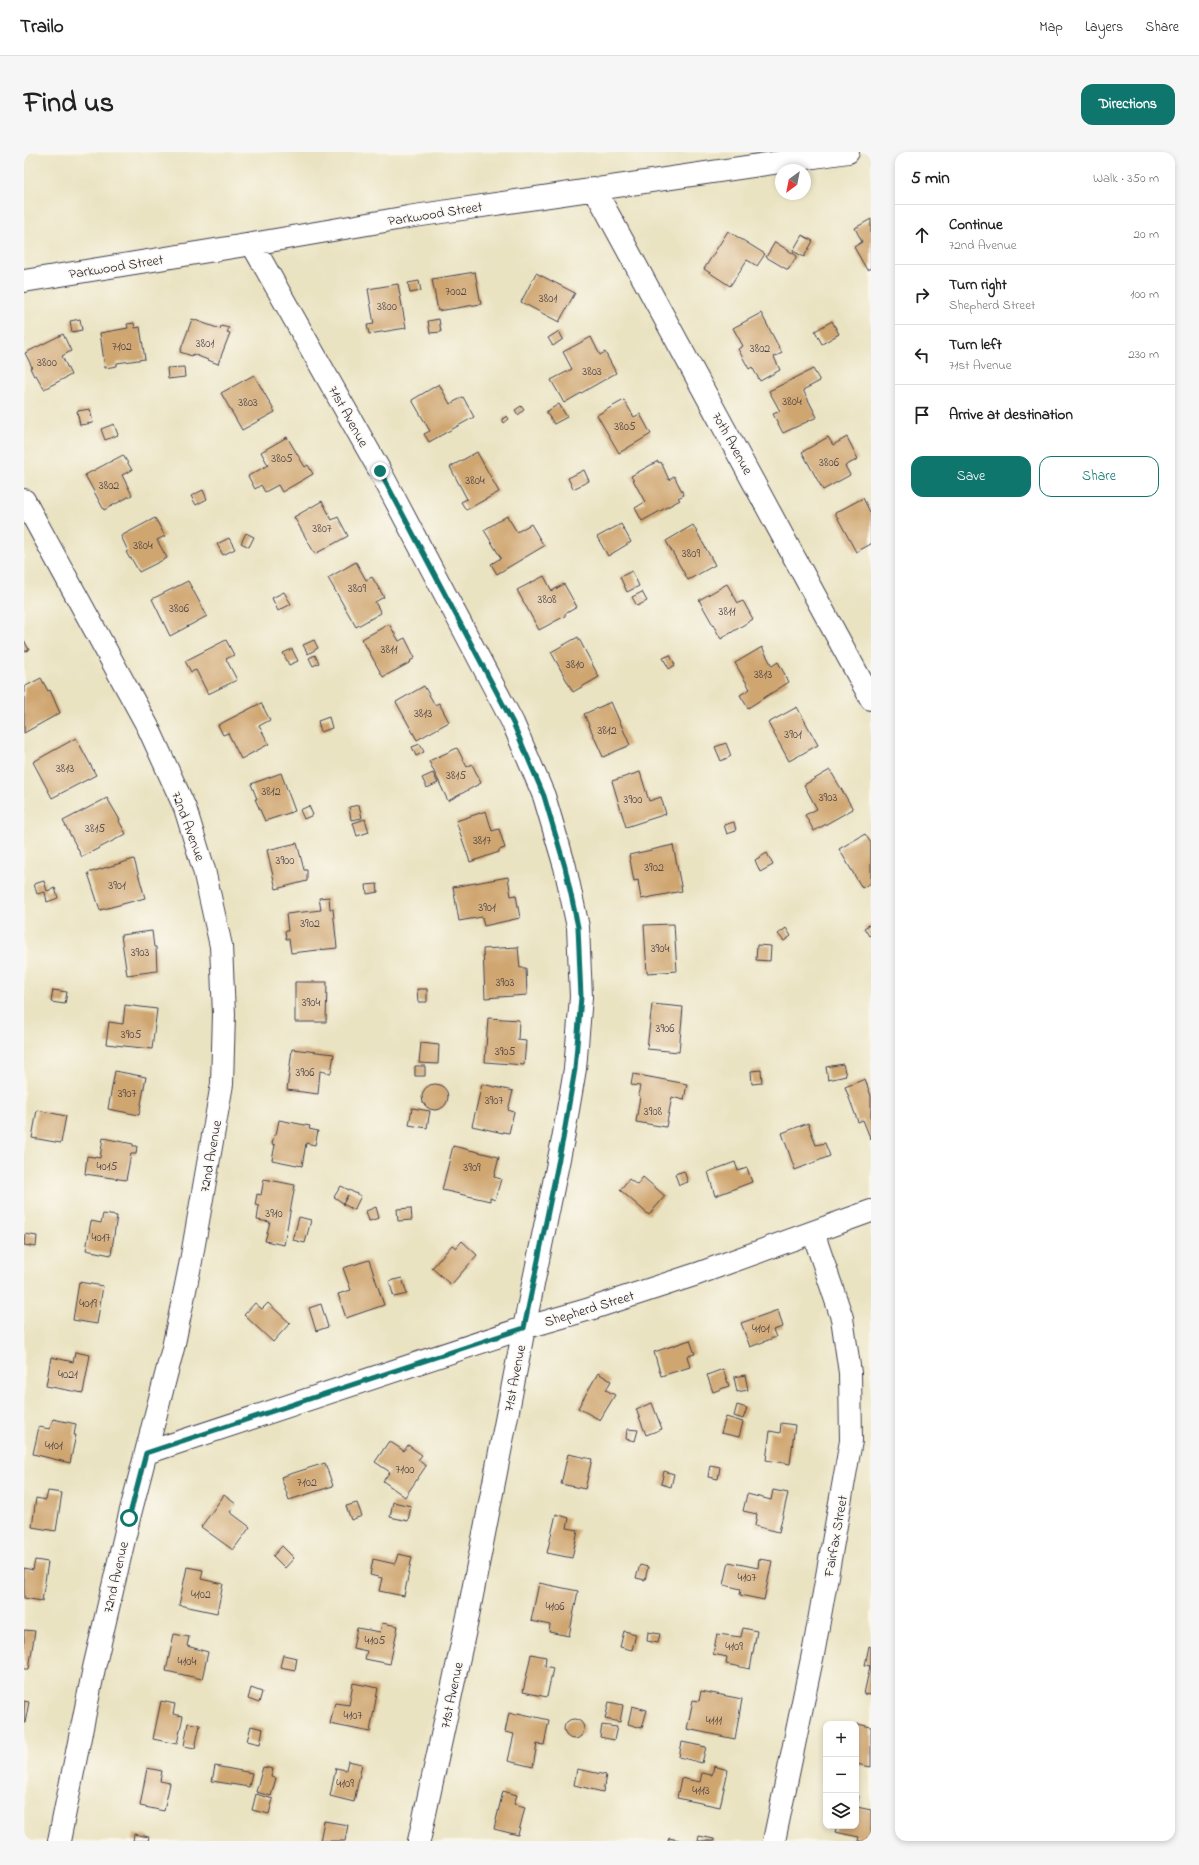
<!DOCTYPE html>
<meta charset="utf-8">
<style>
body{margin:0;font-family:"Indie Flower",sans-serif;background:#f6f6f6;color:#222}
.controls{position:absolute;right:12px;bottom:12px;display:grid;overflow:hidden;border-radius:8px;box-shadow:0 2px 6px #0003}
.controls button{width:36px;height:36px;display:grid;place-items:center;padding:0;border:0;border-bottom:1px solid #e0e0e0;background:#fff;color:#222;font:20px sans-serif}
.compass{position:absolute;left:751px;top:12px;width:36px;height:36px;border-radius:50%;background:#fff;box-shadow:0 2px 6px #0003;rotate:212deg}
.stop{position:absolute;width:12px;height:12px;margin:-9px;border:3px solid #0f766e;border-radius:50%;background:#fff}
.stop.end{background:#0f766e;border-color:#fff;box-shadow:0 1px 4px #0008}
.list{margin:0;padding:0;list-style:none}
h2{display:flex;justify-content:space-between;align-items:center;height:52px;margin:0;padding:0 16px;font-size:17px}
h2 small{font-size:13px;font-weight:400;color:#767676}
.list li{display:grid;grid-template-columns:26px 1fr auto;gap:12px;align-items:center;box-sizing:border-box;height:60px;padding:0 16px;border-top:1px solid #e0e0e0}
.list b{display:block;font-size:15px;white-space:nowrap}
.list p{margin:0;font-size:13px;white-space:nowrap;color:#767676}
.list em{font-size:13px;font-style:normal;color:#767676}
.actions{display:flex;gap:8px;padding:12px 16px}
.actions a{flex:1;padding:9px 0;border:1px solid #0f766e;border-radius:12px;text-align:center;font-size:14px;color:#0f766e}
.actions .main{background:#0f766e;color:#fff}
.icon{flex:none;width:22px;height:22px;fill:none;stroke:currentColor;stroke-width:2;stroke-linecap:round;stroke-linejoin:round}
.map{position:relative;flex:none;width:847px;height:1689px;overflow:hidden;border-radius:12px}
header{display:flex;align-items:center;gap:24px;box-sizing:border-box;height:56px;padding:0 20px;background:#fff;border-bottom:1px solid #e0e0e0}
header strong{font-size:19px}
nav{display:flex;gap:22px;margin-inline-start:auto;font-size:14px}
.intro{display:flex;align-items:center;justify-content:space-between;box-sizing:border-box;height:96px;padding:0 24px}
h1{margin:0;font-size:28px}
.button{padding:10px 18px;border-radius:12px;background:#0f766e;color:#fff;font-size:14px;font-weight:700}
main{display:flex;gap:24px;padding:0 24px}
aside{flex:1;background:#fff;border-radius:12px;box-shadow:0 2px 6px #0003}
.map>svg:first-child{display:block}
</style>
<header>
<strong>Trailo</strong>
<nav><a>Map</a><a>Layers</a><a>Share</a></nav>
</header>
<div class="intro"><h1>Find us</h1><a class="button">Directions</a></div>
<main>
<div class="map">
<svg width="847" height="1689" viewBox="0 0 847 1689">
<rect width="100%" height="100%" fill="#fbf7ec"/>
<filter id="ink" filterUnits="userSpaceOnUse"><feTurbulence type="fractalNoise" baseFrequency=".025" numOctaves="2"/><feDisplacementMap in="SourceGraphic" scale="8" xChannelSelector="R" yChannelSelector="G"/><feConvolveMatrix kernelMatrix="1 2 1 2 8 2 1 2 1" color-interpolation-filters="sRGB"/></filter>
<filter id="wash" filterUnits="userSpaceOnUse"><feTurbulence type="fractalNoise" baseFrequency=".012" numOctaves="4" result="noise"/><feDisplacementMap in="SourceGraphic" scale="16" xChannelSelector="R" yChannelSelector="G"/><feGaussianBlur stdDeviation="0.9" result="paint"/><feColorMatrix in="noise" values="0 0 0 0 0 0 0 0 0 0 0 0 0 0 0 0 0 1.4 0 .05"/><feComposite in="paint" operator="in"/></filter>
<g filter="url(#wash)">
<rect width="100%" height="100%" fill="#eae3c2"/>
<g id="blocks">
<path fill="#cfa56f" d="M847 67V116L843 118 830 95 838 90 831 76Z
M704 79 741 102 733 114 723 108 706 134 680 117Z
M778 83 789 89 780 105 769 99Z
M751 90 773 104 764 118 742 105Z
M451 120 457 152 414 159 408 127Z
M512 121 551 141 535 170 497 150Z
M395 129 397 139 386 141 384 131Z
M374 132 382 176 345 182 343 173 350 172 344 137Z
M737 161 758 201 750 205 756 218 736 229 728 215 725 217 714 197 719 194 709 176Z
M56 167 58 178 48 180 46 169Z
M168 167 196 177 197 174 205 176 203 180 206 181 194 212 169 202 168 204 156 200Z
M415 167 417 180 406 181 404 169Z
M808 169 815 182 798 192 791 179Z
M110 171 111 176 116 175 121 207 93 211V214L81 216 76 181 104 176 103 172Z
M535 179 539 187 529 194 524 186Z
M39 182 47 199 38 204 47 223 20 237 12 223 10 224 6 216 8 215 1 201Z
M567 185 576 203 581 200 592 221 540 251 527 228 548 217 539 200Z
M160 215 161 225 144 227 143 216Z
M789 217 796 229 779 238 793 265 759 281 749 262 756 259 745 239Z
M230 223 251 260 218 278 197 241Z
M415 232 426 252 439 245 450 265 405 290 400 282 406 279 388 248Z
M600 248 610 265 616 262 627 282 595 301 573 263Z
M535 252 543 265 530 272 522 260Z
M497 254 500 258 494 263 491 258Z
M66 257 69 271 56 273 53 259Z
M483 264 485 267 480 271 478 267Z
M90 272 94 283 81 288 77 277Z
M263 285 281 315 284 313 289 322 258 340 254 333 241 340 237 333 231 337 224 324 244 313 237 300Z
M804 285 809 293 823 285 834 307 821 314 826 323 799 338 778 300Z
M453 300 475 340 442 358 437 350 443 347 426 315Z
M99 303 108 318 98 323 108 343 80 358 61 323Z
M634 309 635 311 637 310 645 328 650 324 660 343 654 346 656 348 618 369 611 356 621 350 607 324Z
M560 318 565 329 549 337 544 326Z
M179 338 183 347 172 353 167 344Z
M839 346 847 362V392L832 400 811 361Z
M298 349 308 368 314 365 324 384 291 402 270 365Z
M483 364 493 380 507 372 520 394 473 422 467 412 477 406 460 378Z
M131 366 141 384 133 388 143 406 115 420 107 406 106 407 102 400 104 399 97 384Z
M597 372 607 390 584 404 573 385Z
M669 373 691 413 664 428 642 389Z
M222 381 230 385 225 395 217 391Z
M205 386 211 397 199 403 193 392Z
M332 410 342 428 348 425 360 445 351 450 357 461 332 475 304 426Z
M608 419 615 434 603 440 596 425Z
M520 424 528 439 540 432 553 455 541 462V464L515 478 493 438Z
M164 429 183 464 146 484 128 447Z
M703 432 714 451 719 449 729 467 697 487 675 448Z
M260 440 267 452 254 459 248 446Z
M618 440 623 449 613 454 608 445Z
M365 472 375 489 381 486 391 506 386 509 387 510 359 525 338 487Z
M554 485 575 525 549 540 527 500Z
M0 488 5 498 0 500Z
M202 488 210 503 202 507 213 528 184 542 172 518 167 520 161 509Z
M290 488 294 496 284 502 279 493Z
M738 495 748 514 754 510 765 530 724 556 716 543 726 537 711 511Z
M268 497 274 509 265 513 259 501Z
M291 503 295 511 289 514 285 506Z
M646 503 651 513 645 517 639 506Z
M17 526 24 539 26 538 36 561 0 581V535Z
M400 534 411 553 415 551 425 570 393 588 372 550Z
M587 550 606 593 579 605 560 562Z
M237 551 246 568 235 574 245 592 217 607 204 581 199 583 194 573Z
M773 555 794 593 765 609 744 571Z
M305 565 308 576 297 580 294 569Z
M52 586 72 623 28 646 9 610Z
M702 591 707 604 697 609 691 595Z
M396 592 400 600 392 604 388 595Z
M433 596 443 615 448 612 457 631 424 649 405 609Z
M806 618 829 657 790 679 781 663 793 657 780 633Z
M616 620 625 649 637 645 642 662 602 675 588 629Z
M257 621 271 659 241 669 231 647H233L227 632Z
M409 621 414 631 403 636 398 626Z
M83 646 96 668 95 669 102 682 58 705 39 669Z
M335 653 338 666 327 668 325 655Z
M285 654 289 663 280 667 276 658Z
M462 659 468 679 475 677 481 696 475 698V700L446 710 432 669Z
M341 667 345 680 333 684 329 671Z
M710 670 712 679 703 682 700 673Z
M841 682 847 691V731L838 736 815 697Z
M273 691 280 718H283V729L252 737 243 698Z
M649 693 658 739 617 747 614 728 610 729 605 703Z
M743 701 749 713 736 720 731 708Z
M110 707 121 746 76 758 64 721Z
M484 725 487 744 492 743 496 766 460 774 458 765 435 769 429 735Z
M20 729 23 739 31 736 34 746 23 750 21 740 13 742 10 732Z
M353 732 354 740 343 742 342 733Z
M305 745 306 757H309L313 796 267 801 265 787H262L261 779H264L262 762 297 758 295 746Z
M650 772 653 819 623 821 620 773Z
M847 772V783L845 784 840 776Z
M762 776 767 784 760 789 754 782Z
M128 779 130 795H132L133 819 103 823 97 783Z
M733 793 747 794 746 809 732 808Z
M494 795 496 816H502L503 843 461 846 459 797Z
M271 830H303L302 870H271Z
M393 837H403V850H394Z
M29 838 43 840 41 852 27 850Z
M628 852 659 855 655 900 623 897Z
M101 853 133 857 128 897 82 892 85 870 99 872Z
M464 866 495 868 494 888 502 889 500 913 461 910Z
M397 891 415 893 414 912 395 911Z
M268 897 310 902 307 921 296 919 294 942 263 938Z
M819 912 822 924 804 928 802 915Z
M391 914H401V924H391Z
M737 918 738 931 728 932 727 919Z
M91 919 122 925 115 963 84 957Z
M609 922 663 932 660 948 648 945 642 975 612 970 616 944 614 943 616 934 607 933Z
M841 927 847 944V988L839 968 834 970 821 935Z
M398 945a13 13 0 1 1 26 0a13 13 0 1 1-26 0Z
M458 932 489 939 484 958 490 960 485 981 479 980V981L448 974Z
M388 956 406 959 403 976 385 973Z
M13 958 42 964 37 991 8 986Z
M255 968 286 974 285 977 294 979 291 993 282 991 278 1014 248 1008 251 993 248 992 250 983H252Z
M784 971 792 993 801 991 806 1004 771 1018 758 981Z
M79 986 109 992V994H113L112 1002H107L102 1028 61 1022 63 1004 76 1006Z
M429 994 475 1005 470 1025 477 1027 471 1048 466 1046V1049L418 1038Z
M711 1010 714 1019 723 1016 728 1030 691 1044 684 1020Z
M660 1019 664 1030 655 1033 651 1022Z
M619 1025 641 1044 625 1063 596 1038 605 1027 613 1033Z
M240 1027 271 1033 260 1093 241 1089 246 1070 233 1068 235 1054 231 1053 233 1042 237 1043Z
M317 1034 337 1044 330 1058 319 1052 324 1043 319 1051 310 1045Z
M352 1055 355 1066 345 1069 342 1059Z
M387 1056 388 1068 374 1069 373 1057Z
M79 1062 93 1064 87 1103 62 1098 67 1069 77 1071Z
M275 1065 287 1068 281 1091 269 1088Z
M1 1082 13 1084 12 1095 0 1093Z
M438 1089 453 1103 427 1133 408 1116 428 1093 432 1096Z
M345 1108 360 1153 322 1166 314 1142 327 1138 319 1116Z
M378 1126 383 1142 370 1145 365 1129Z
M55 1130 79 1134 73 1172 49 1168Z
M231 1151 238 1157 244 1151 266 1171 249 1190 220 1163Z
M297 1152 304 1175 292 1179 285 1156Z
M754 1158 759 1175 749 1178 752 1185 726 1195 717 1171Z
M666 1188 671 1202 663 1204 666 1215 637 1224 630 1200Z
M51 1200 66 1203 59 1241 22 1234 27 1205 49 1210Z
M699 1217 705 1234 689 1240 683 1223Z
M574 1221 587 1229 582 1238 591 1243 576 1268 554 1256Z
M721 1223 724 1238 713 1240 710 1225Z
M628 1251 638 1277 622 1283 612 1257Z
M713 1253 723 1256 719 1267 710 1264Z
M702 1265 719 1270 715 1285 697 1281Z
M29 1267 52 1272 50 1283H52L46 1311 9 1302 15 1275 26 1277Z
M757 1271 771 1273 766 1312 742 1308 746 1279 756 1281Z
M603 1277 614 1278 611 1289 602 1287Z
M365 1289 380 1299 384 1293 398 1303 394 1308 402 1314 381 1345 359 1329 366 1320 351 1310Z
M544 1302 568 1307 561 1337 537 1332Z
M301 1311 309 1334 265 1348 257 1325Z
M686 1313 696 1315 694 1327 684 1325Z
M640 1319 650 1322 647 1335 637 1332Z
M749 1338 764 1341 755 1380 731 1374 733 1362 719 1359 723 1342 747 1348Z
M24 1339 38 1341 32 1379 8 1375 12 1346 22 1348Z
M200 1343 212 1352 206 1360 226 1375 209 1398 177 1375Z
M369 1350 387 1354 384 1369 366 1365Z
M333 1351 338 1364 327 1368 322 1354Z
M532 1362 545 1366 543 1376 554 1378 548 1406 523 1401Z
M258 1394 270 1406 261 1416 249 1404Z
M374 1402 388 1405 380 1444 355 1439 358 1426 346 1423 349 1407 371 1412Z
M735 1407 748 1409 740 1448 716 1443 717 1437 700 1433 705 1410 734 1416Z
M11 1408 24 1410 18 1449 0 1446V1416L9 1418Z
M616 1413 624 1415 621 1428 612 1426Z
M163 1415 179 1418 177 1427 199 1432 193 1461 155 1453Z
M515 1431 554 1439 545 1484 525 1480 526 1473 507 1469Z
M358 1471 374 1474 366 1512 341 1507 343 1499 329 1496 333 1476 356 1480Z
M719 1476 733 1479 726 1517 702 1512 703 1505 689 1502 693 1482 717 1485Z
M0 1478 11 1479 5 1517H0Z
M600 1479 612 1482 608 1498 596 1495Z
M624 1480 636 1482 634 1491 623 1489Z
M150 1482 165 1485 163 1494 184 1500 178 1527 142 1519Z
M845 1494 847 1495V1543L840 1542 846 1514 841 1513Z
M507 1502 522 1505 521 1514 529 1516 523 1545 499 1540Z
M259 1503 273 1506 271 1518 256 1515Z
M329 1531 354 1536 346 1580 306 1572 311 1551 325 1553Z
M227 1536 238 1540 235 1551 224 1547Z
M677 1539 718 1547 711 1587 663 1577 669 1548 675 1549Z
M0 1549 5 1550 1 1571H0Z
M137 1549 151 1552 149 1562 159 1564 153 1592 129 1587Z
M585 1550 599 1553 596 1570 581 1567Z
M608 1554 623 1558 618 1576 604 1572Z
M485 1561 493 1563 494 1561 525 1568 520 1593 513 1592 509 1615 484 1609 490 1582 481 1580Z
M540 1577a10 10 0 1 1 20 0a10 10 0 1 1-20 0Z
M164 1571 176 1573 171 1596 160 1594Z
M834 1572 847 1575V1615L832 1612V1580Z
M578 1573 593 1575 590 1588 576 1585Z
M227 1574 239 1577 236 1592 223 1589Z
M658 1590 682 1595 678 1611 655 1605Z
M324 1609 338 1612 330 1650 306 1644 312 1616 322 1618Z
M191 1614 228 1621 225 1635 188 1629Z
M690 1614 704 1618 696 1655 653 1646 657 1626 676 1630 678 1621 688 1623Z
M239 1615 249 1617 247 1625 252 1626 247 1644 232 1640Z
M123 1616 138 1619 136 1629 146 1631 140 1659 116 1654Z
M553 1617 582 1623 579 1640 550 1633Z
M479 1639 493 1643 490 1652 501 1655 494 1683 470 1677Z
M232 1642 249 1647 245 1662 228 1658Z
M832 1644H835L833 1655 847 1658V1687L844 1686 843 1689H834L835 1685 811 1680 813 1674H832Z
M300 1669 324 1673 321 1689H296Z
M110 1682 125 1685 124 1689H109Z
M675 1684 690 1687V1689H674Z
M645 1686 655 1688V1689H644Z"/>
</g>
</g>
<g filter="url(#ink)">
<use href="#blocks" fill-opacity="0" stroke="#403f4f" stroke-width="1"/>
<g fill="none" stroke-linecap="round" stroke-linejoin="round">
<g stroke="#403f4f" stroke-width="24">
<path id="minor" d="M570 36 847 547
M228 92 356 319 489 571 520 644 541 715 554 775 557 845 551 917 539 987 500 1176 444 1464 395 1689
M0 129 228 92 384 65 824 0
M0 348 124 575 161 656 180 718 197 794 200 862 198 932 167 1109 149 1196 105 1366 70 1516 35 1689
M122 1301 500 1176 566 1157 673 1122 847 1059
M750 1689 790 1497 827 1289 826 1221 818 1166 789 1080"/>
</g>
<use href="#minor" stroke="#fff" stroke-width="22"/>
</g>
</g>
<g fill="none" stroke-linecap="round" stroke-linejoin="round" filter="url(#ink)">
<path stroke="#0f766e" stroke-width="5" d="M105 1366 122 1301 500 1176 539 987 551 917 557 845 554 775 541 715 520 644 489 571 356 319"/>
</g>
<g text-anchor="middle" stroke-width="3" stroke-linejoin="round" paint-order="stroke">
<g font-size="12" fill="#4d4348">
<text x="432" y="143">7002</text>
<text x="524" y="150">3801</text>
<text x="363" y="158">3800</text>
<text x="181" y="195">3801</text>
<text x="98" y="198">7102</text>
<text x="736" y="200">3802</text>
<text x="23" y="214">3800</text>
<text x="568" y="223">3803</text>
<text x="768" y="253">3804</text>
<text x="224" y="254">3803</text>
<text x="601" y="278">3805</text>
<text x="258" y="310">3805</text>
<text x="805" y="314">3806</text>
<text x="451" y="332">3804</text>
<text x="85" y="337">3802</text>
<text x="298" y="380">3807</text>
<text x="119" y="397">3804</text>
<text x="667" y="405">3809</text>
<text x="333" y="440">3809</text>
<text x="523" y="451">3808</text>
<text x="155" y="460">3806</text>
<text x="703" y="463">3811</text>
<text x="365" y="501">3811</text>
<text x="551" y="516">3810</text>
<text x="739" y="526">3813</text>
<text x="399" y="565">3813</text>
<text x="583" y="582">3812</text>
<text x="769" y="586">3901</text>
<text x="41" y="620">3813</text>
<text x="432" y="627">3815</text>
<text x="247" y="643">3812</text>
<text x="804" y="649">3903</text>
<text x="609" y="651">3900</text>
<text x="71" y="680">3815</text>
<text x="458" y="692">3817</text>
<text x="261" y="712">3900</text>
<text x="630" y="719">3902</text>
<text x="93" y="737">3901</text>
<text x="463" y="759">3901</text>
<text x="286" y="775">3902</text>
<text x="636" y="800">3904</text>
<text x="116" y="804">3903</text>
<text x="481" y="834">3903</text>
<text x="287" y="854">3904</text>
<text x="641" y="880">3906</text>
<text x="107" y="886">3905</text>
<text x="481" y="903">3905</text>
<text x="281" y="924">3906</text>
<text x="103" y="945">3907</text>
<text x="470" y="952">3907</text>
<text x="629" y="963">3908</text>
<text x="83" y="1018">4015</text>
<text x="448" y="1019">3909</text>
<text x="250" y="1065">3910</text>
<text x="77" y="1089">4017</text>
<text x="64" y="1155">4019</text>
<text x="737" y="1180">4101</text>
<text x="44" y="1226">4021</text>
<text x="30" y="1297">4101</text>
<text x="381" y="1321">7100</text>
<text x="283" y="1334">7102</text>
<text x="723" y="1429">4107</text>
<text x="177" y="1446">4102</text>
<text x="531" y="1458">4106</text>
<text x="351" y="1492">4105</text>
<text x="710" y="1498">4109</text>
<text x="163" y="1513">4104</text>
<text x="329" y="1567">4107</text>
<text x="690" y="1572">4111</text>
<text x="321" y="1635">4109</text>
<text x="677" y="1642">4113</text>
</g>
<g font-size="14" fill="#22223b" stroke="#fbf7ec">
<text transform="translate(411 61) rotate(-9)" y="5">Parkwood Street</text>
<text transform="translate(92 114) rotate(-9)" y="5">Parkwood Street</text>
<text transform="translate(325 264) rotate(61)" y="5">71st Avenue</text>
<text transform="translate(709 291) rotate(61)" y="5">70th Avenue</text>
<text transform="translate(165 674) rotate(70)" y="5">72nd Avenue</text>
<text transform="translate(186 1004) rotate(-80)" y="5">72nd Avenue</text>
<text transform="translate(565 1156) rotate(-17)" y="5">Shepherd Street</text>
<text transform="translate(490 1226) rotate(-79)" y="5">71st Avenue</text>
<text transform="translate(811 1384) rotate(-80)" y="5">Fairfax Street</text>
<text transform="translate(91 1425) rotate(-77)" y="5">72nd Avenue</text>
<text transform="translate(427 1543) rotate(-78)" y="5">71st Avenue</text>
</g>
</g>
</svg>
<div class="controls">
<button>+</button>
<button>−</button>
<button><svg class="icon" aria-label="layers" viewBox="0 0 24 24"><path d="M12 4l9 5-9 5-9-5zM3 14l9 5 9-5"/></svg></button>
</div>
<svg class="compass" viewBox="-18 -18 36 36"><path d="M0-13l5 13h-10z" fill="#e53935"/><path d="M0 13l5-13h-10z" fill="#767676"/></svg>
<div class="stop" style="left:105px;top:1366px"></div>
<div class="stop end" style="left:356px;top:319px"></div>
</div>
<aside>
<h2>5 min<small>Walk · 350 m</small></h2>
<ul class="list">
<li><svg class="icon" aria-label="ahead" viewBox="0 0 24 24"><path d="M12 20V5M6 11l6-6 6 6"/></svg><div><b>Continue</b><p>72nd Avenue</p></div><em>20 m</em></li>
<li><svg class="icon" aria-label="right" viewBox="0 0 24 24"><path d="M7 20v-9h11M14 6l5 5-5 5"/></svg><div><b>Turn right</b><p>Shepherd Street</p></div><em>100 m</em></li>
<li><svg class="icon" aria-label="left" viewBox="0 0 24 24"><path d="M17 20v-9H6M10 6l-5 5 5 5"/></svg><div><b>Turn left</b><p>71st Avenue</p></div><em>230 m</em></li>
<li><svg class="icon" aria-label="arrive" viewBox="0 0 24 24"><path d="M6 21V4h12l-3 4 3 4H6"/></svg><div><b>Arrive at destination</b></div></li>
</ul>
<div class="actions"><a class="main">Save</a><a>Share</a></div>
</aside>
</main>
